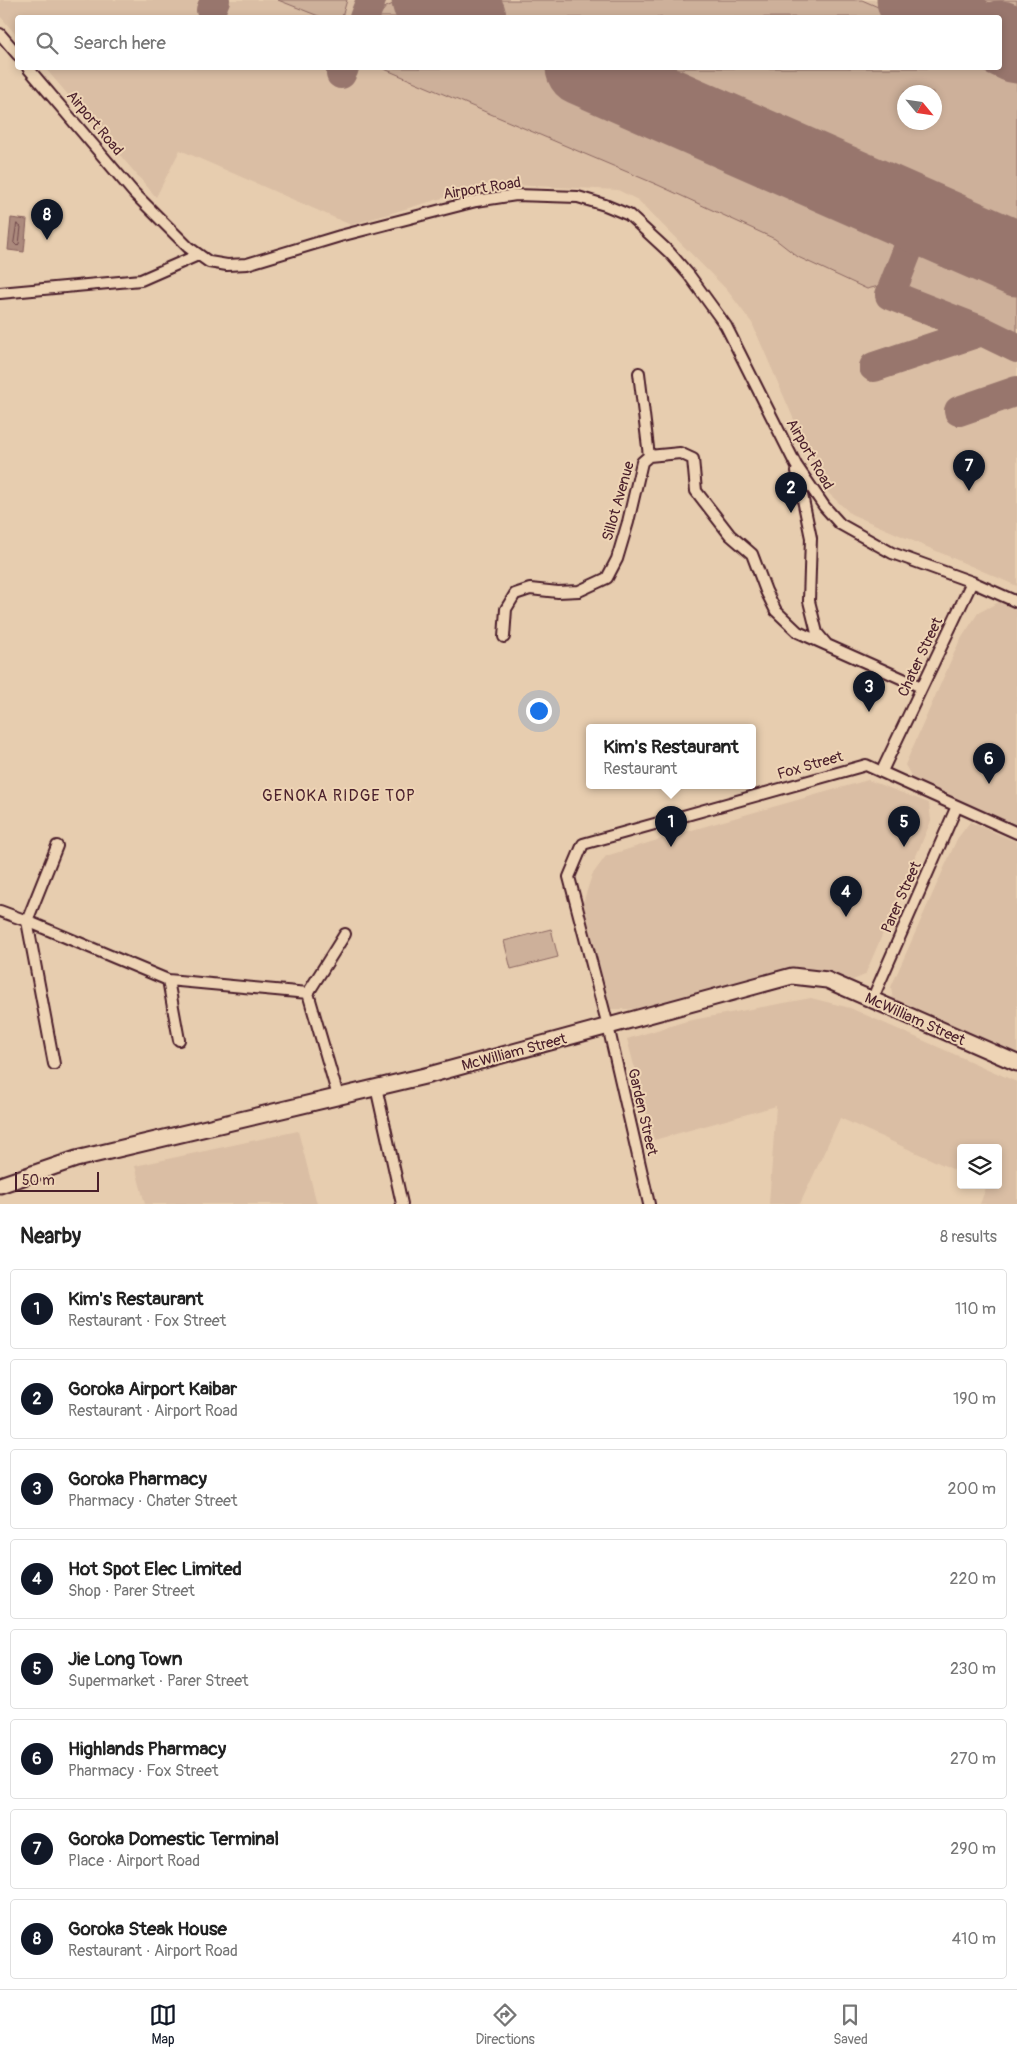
<!DOCTYPE html>
<meta charset="utf-8">
<style>
body{margin:0;font-family:Pangolin,sans-serif;background:#f2f2f2;color:#222}
.controls{position:absolute;right:15px;bottom:15px;display:grid;overflow:hidden;border-radius:5px;box-shadow:0 2px 8px #0003}
.controls button{width:45px;height:45px;display:grid;place-items:center;padding:0;border:0;border-bottom:1px solid #e0e0e0;background:#fff;color:#222;font:25px sans-serif}
.compass{position:absolute;left:897px;top:85px;width:45px;height:45px;border-radius:50%;background:#fff;box-shadow:0 2px 8px #0003;rotate:119deg}
.scale{position:absolute;left:15px;bottom:12px;width:84px;box-sizing:border-box;padding-left:5px;border:2px solid #4a1f2b;border-top:0;font-size:14px;line-height:18px;white-space:nowrap;color:#4a1f2b;-webkit-text-stroke:4px #eed4b5;paint-order:stroke}
.you{position:absolute;left:538px;top:710px;width:18px;height:18px;margin:-12px;border:4px solid #fff;border-radius:50%;background:#1a73e8;box-shadow:0 0 0 8px #1a73e833}
.badge{display:grid;place-items:center;width:32px;height:32px;border-radius:50%;background:#111827;color:#fff;font-size:16px;font-weight:700}
.pin{position:absolute;translate:-50% -41px;filter:drop-shadow(0 1px 2px #0008)}
.pin::after{content:'';position:absolute;top:26px;width:18px;height:15px;background:inherit;clip-path:polygon(0 0,100% 0,50% 100%)}
.popup{position:absolute;left:586px;top:724px;width:170px;height:65px;box-sizing:border-box;display:grid;place-content:center;border-radius:5px;background:#fff;filter:drop-shadow(0 1px 4px #0005);font-size:16px;white-space:nowrap;color:#767676}
.popup b{font-size:19px;color:#222}
.popup::after{content:'';position:absolute;left:50%;top:100%;margin-left:-10px;border:10px solid transparent;border-top-color:#fff}
.list{margin:0;padding:0;list-style:none}
h2{display:flex;justify-content:space-between;align-items:center;height:65px;margin:0;padding:0 20px;font-size:21px}
h2 small{font-size:16px;font-weight:400;color:#767676}
.list li{display:grid;grid-template-columns:32px 1fr auto;gap:15px;align-items:center;box-sizing:border-box;height:80px;margin:0 10px 10px;padding:0 10px;border:1px solid #e0e0e0;border-radius:5px}
.list b{display:block;font-size:19px;white-space:nowrap}
.list p{margin:0;font-size:16px;white-space:nowrap;color:#767676}
.list em{font-size:16px;font-style:normal;color:#767676}
.icon{flex:none;width:28px;height:28px;fill:none;stroke:currentColor;stroke-width:2;stroke-linecap:round;stroke-linejoin:round}
.map{position:relative;flex:none;width:1017px;height:1204px;overflow:hidden}
.search{position:absolute;background:#fff;box-shadow:0 2px 8px #0003;left:15px;right:15px;top:15px;height:55px;display:flex;align-items:center;gap:12px;box-sizing:border-box;padding:0 18px;border-radius:5px;color:#767676;font-size:19px}
.sheet{height:785px;background:#fff}
nav{display:flex;justify-content:space-around;align-items:center;box-sizing:border-box;height:70px;border-top:1px solid #e0e0e0;background:#fff;font-size:14px;color:#767676}
nav a{display:grid;justify-items:center;gap:2px}
nav .on{color:#111827}
.map>svg:first-child{display:block}
</style>
<div class="map">
<svg width="1017" height="1204" viewBox="0 0 1017 1204">
<rect width="100%" height="100%" fill="#e7cdaf"/>
<filter id="ink" filterUnits="userSpaceOnUse"><feTurbulence type="fractalNoise" baseFrequency=".02" numOctaves="2"/><feDisplacementMap in="SourceGraphic" scale="10" xChannelSelector="R" yChannelSelector="G"/><feConvolveMatrix kernelMatrix="1 2 1 2 8 2 1 2 1" color-interpolation-filters="sRGB"/></filter>
<g filter="url(#ink)">
<path fill="#dabea4" fill-rule="evenodd" d="M0 0H1017V586L851 514 824 489 752 323 727 290 638 200 618 190 490 184 351 225 180 150 156 197 45 68H1000V18H18L17 36 0 16ZM904 92H934V122H904Z
M999 602 1017 610V827L914 781 905 765 959 642 978 613Z
M868 780 929 803 931 821 865 975 853 980 822 970 795 969 635 1009H610L583 903 592 875 606 856 664 838Z
M970 822 1017 842V1056L893 1001 891 987 957 839Z
M811 998 850 1008 1017 1082V1204H980L987 1185H998V1148H961V1173L840 1118 800 1204H769L776 1106 654 1140 627 1039 687 1021Z
M298 1131 317 1204H145L135 1166Z"/>
<path fill="#cdb09a" stroke="#8c6862" fill-rule="evenodd" d="M278 0H347L342 17H321Z
M471 0H862L901 17 510 18Z
M983 0H1017V15Z
M398 2 434 17H378L386 7Z
M1000 61 1017 69V245L621 68H1000ZM904 92H934V122H904Z
M382 68H549L886 214 895 222 901 236 887 275 879 286 867 289 798 257 775 239 658 185Z
M925 234 934 235 1017 272V339L901 290 900 284 916 246Z
M551 929 558 957 511 969 504 941Z"/>
<path fill="#ac8a7d" stroke="#855f5c" d="M11 218 27 220 24 252 8 250Z"/>
<g fill="none" stroke-linecap="round" stroke-linejoin="round">
<path stroke="#714a4c" stroke-width="1" d="M17 224 21 227 19 244 17 246 14 243Z"/>
<path stroke="#98766d" stroke-width="30" d="M211 10 215 0
M364 18 371 0
M341 74 344 68
M921 216 890 295 982 331
M874 367 982 331 1017 348
M959 411 1017 391"/>
<path stroke="#98766d" stroke-width="75" d="M429 0 469 18
M914 0 953 18
M1000 38 1017 46
M583 68 1017 259"/>
<g stroke="#4a1f2b" stroke-width="14">
<path id="street" d="M0 34 18 55
M28 68 134 193 188 247 209 262 227 265 247 264 340 236 476 201 516 195 578 197 605 205 629 215 670 253 689 275 726 326 796 465 824 506 840 524 892 553 972 582 1017 602
M0 293 141 280 198 255
M639 373 649 456
M797 471 811 538 809 601 817 633 827 645 921 687
M504 637 506 609 515 594 530 589 558 592 579 591 607 578 617 559 628 522 642 462 649 456 680 453 693 459 696 491 730 535 752 554 766 591 776 611 798 632 827 645
M882 771 972 582
M0 911 27 921 168 980 308 993 338 1096
M168 980 179 1040
M308 993 345 934
M872 1000 957 806
M54 1064 27 921 57 846
M376 1087 402 1204
M649 1204 608 1026 569 877 583 844 866 765 1017 833"/>
</g>
<g stroke="#4a1f2b" stroke-width="19">
<path id="secondary" d="M0 1185 76 1159 429 1075 792 976 827 980 1017 1063"/>
</g>
<use href="#street" stroke="#eed4b5" stroke-width="10"/>
<use href="#secondary" stroke="#eed4b5" stroke-width="15"/>
</g>
</g>
<g text-anchor="middle" stroke-width="4" stroke-linejoin="round" paint-order="stroke">
<g font-size="15" fill="#4a1f2b" stroke="#eed4b5">
<text transform="translate(95 123) rotate(50)" y="5">Airport Road</text>
<text transform="translate(482 188) rotate(-9)" y="5">Airport Road</text>
<text transform="translate(810 454) rotate(60)" y="5">Airport Road</text>
<text transform="translate(618 501) rotate(-74)" y="5">Sillot Avenue</text>
<text transform="translate(920 657) rotate(-65)" y="5">Chater Street</text>
<text transform="translate(810 765) rotate(-16)" y="5">Fox Street</text>
<text transform="translate(901 897) rotate(-66)" y="5">Parer Street</text>
<text transform="translate(915 1019) rotate(24)" y="5">McWilliam Street</text>
<text transform="translate(514 1052) rotate(-15)" y="5">McWilliam Street</text>
<text transform="translate(643 1112) rotate(77)" y="5">Garden Street</text>
</g>
<g font-size="16" letter-spacing="1" fill="#4a1f2b" stroke="#eed4b5">
<text x="339" y="801">GENOKA RIDGE TOP</text>
</g>
</g>
</svg>
<div class="controls">
<button><svg class="icon" aria-label="layers" viewBox="0 0 24 24"><path d="M12 4l9 5-9 5-9-5zM3 14l9 5 9-5"/></svg></button>
</div>
<svg class="compass" viewBox="-18 -18 36 36"><path d="M0-13l5 13h-10z" fill="#e53935"/><path d="M0 13l5-13h-10z" fill="#767676"/></svg>
<div class="scale">50 m</div>
<div class="you"></div>
<div class="pin badge" style="left:671px;top:847px">1</div>
<div class="popup"><b>Kim's Restaurant</b>Restaurant</div>
<div class="pin badge" style="left:791px;top:513px">2</div>
<div class="pin badge" style="left:869px;top:712px">3</div>
<div class="pin badge" style="left:846px;top:917px">4</div>
<div class="pin badge" style="left:904px;top:847px">5</div>
<div class="pin badge" style="left:989px;top:784px">6</div>
<div class="pin badge" style="left:969px;top:491px">7</div>
<div class="pin badge" style="left:47px;top:240px">8</div>
<div class="search"><svg class="icon" aria-label="search" viewBox="0 0 24 24"><circle cx="10" cy="10" r="6"/><path d="M15 15l6 6"/></svg>Search here</div>
</div>
<section class="sheet">
<h2>Nearby<small>8 results</small></h2>
<ul class="list">
<li><span class="badge">1</span><div><b>Kim's Restaurant</b><p>Restaurant · Fox Street</p></div><em>110 m</em></li>
<li><span class="badge">2</span><div><b>Goroka Airport Kaibar</b><p>Restaurant · Airport Road</p></div><em>190 m</em></li>
<li><span class="badge">3</span><div><b>Goroka Pharmacy</b><p>Pharmacy · Chater Street</p></div><em>200 m</em></li>
<li><span class="badge">4</span><div><b>Hot Spot Elec Limited</b><p>Shop · Parer Street</p></div><em>220 m</em></li>
<li><span class="badge">5</span><div><b>Jie Long Town</b><p>Supermarket · Parer Street</p></div><em>230 m</em></li>
<li><span class="badge">6</span><div><b>Highlands Pharmacy</b><p>Pharmacy · Fox Street</p></div><em>270 m</em></li>
<li><span class="badge">7</span><div><b>Goroka Domestic Terminal</b><p>Place · Airport Road</p></div><em>290 m</em></li>
<li><span class="badge">8</span><div><b>Goroka Steak House</b><p>Restaurant · Airport Road</p></div><em>410 m</em></li>
</ul>
</section>
<nav>
<a class="on"><svg class="icon" aria-label="map" viewBox="0 0 24 24"><path d="M3 6l6-2 6 2 6-2v14l-6 2-6-2-6 2zM9 4v14M15 6v14"/></svg>Map</a>
<a><svg class="icon" aria-label="directions" viewBox="0 0 24 24"><path d="M12 3l9 9-9 9-9-9zM9 14v-3h6M13 9l2 2-2 2"/></svg>Directions</a>
<a><svg class="icon" aria-label="saved" viewBox="0 0 24 24"><path d="M7 4h10v16l-5-4-5 4z"/></svg>Saved</a>
</nav>
